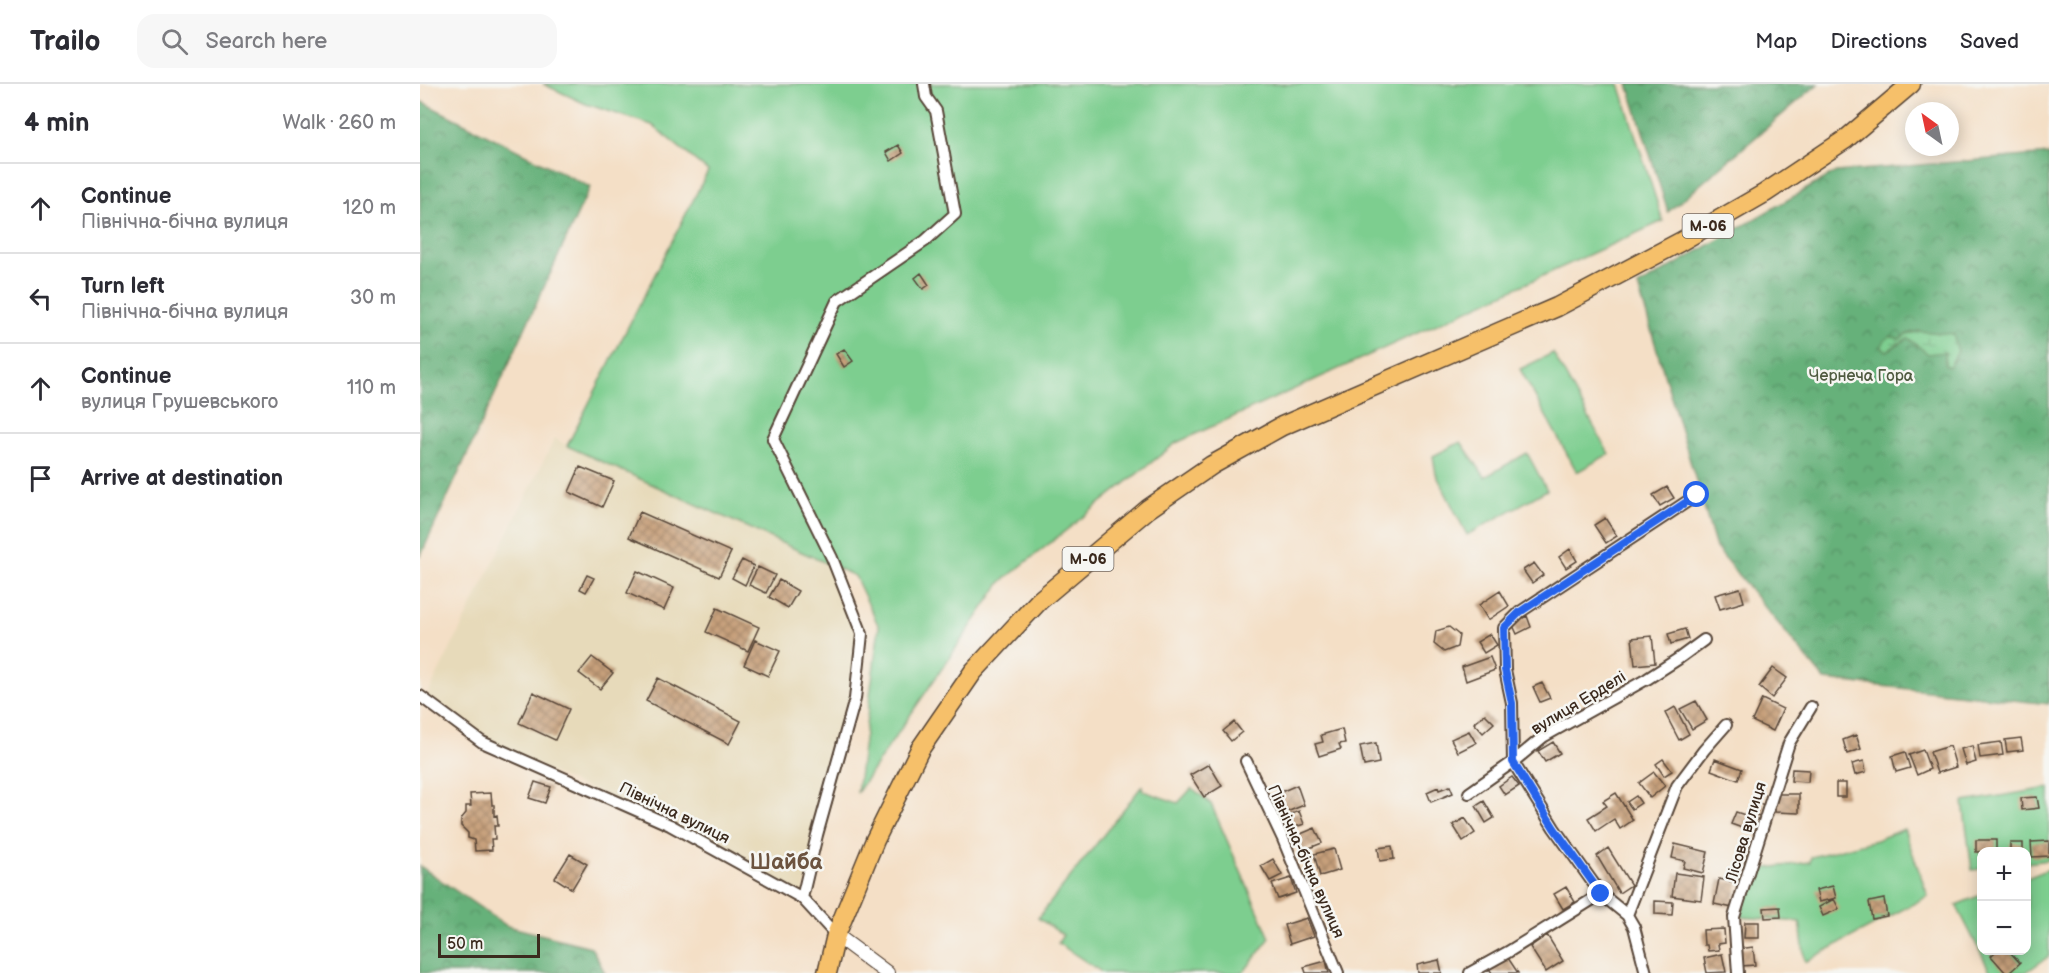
<!DOCTYPE html>
<meta charset="utf-8">
<style>
body{margin:0;font-family:"Balsamiq Sans",sans-serif;background:#f7f7f7;color:#2b2b33}
.controls{position:absolute;right:18px;bottom:18px;display:grid;overflow:hidden;border-radius:12px;box-shadow:0 3px 15px #0003}
.controls button{width:54px;height:54px;display:grid;place-items:center;padding:0;border:0;border-bottom:2px solid #e1e1e2;background:#fff;color:#2b2b33;font:30px sans-serif}
.compass{position:absolute;left:1485px;top:18px;width:54px;height:54px;border-radius:50%;background:#fff;box-shadow:0 3px 15px #0003;rotate:327deg}
.scale{position:absolute;left:18px;bottom:15px;width:102px;box-sizing:border-box;padding-left:6px;border:3px solid #3b2a1e;border-top:0;font-size:16px;line-height:21px;white-space:nowrap;color:#3b2a1e;-webkit-text-stroke:4px #f6f6f2;paint-order:stroke}
.stop{position:absolute;width:18px;height:18px;margin:-14px;border:4px solid #2563eb;border-radius:50%;background:#fff}
.stop.end{background:#2563eb;border-color:#fff;box-shadow:0 2px 6px #0008}
.list{margin:0;padding:0;list-style:none}
h2{display:flex;justify-content:space-between;align-items:center;height:78px;margin:0;padding:0 24px;font-size:26px}
h2 small{font-size:20px;font-weight:400;color:#7c7c81}
.list li{display:grid;grid-template-columns:39px 1fr auto;gap:18px;align-items:center;box-sizing:border-box;height:90px;padding:0 24px;border-top:2px solid #e1e1e2}
.list b{display:block;font-size:22px;white-space:nowrap}
.list p{margin:0;font-size:20px;white-space:nowrap;color:#7c7c81}
.list em{font-size:20px;font-style:normal;color:#7c7c81}
.icon{flex:none;width:33px;height:33px;fill:none;stroke:currentColor;stroke-width:2;stroke-linecap:round;stroke-linejoin:round}
.map{position:relative;flex:none;width:1629px;height:889px;overflow:hidden}
header{display:flex;align-items:center;gap:36px;box-sizing:border-box;height:84px;padding:0 30px;background:#fff;border-bottom:2px solid #e1e1e2}
header strong{font-size:28px}
nav{display:flex;gap:33px;margin-inline-start:auto;font-size:21px}
.search{width:420px;height:54px;background:#f7f7f7;display:flex;align-items:center;gap:15px;box-sizing:border-box;padding:0 21px;border-radius:18px;color:#7c7c81;font-size:22px}
main{display:flex}
aside{flex:1;background:#fff}
.map>svg:first-child{display:block}
</style>
<header>
<strong>Trailo</strong>
<div class="search"><svg class="icon" aria-label="search" viewBox="0 0 24 24"><circle cx="10" cy="10" r="6"/><path d="M15 15l6 6"/></svg>Search here</div>
<nav><a>Map</a><a>Directions</a><a>Saved</a></nav>
</header>
<main>
<aside>
<h2>4 min<small>Walk · 260 m</small></h2>
<ul class="list">
<li><svg class="icon" aria-label="ahead" viewBox="0 0 24 24"><path d="M12 20V5M6 11l6-6 6 6"/></svg><div><b>Continue</b><p>Північна-бічна вулиця</p></div><em>120 m</em></li>
<li><svg class="icon" aria-label="left" viewBox="0 0 24 24"><path d="M17 20v-9H6M10 6l-5 5 5 5"/></svg><div><b>Turn left</b><p>Північна-бічна вулиця</p></div><em>30 m</em></li>
<li><svg class="icon" aria-label="ahead" viewBox="0 0 24 24"><path d="M12 20V5M6 11l6-6 6 6"/></svg><div><b>Continue</b><p>вулиця Грушевського</p></div><em>110 m</em></li>
<li><svg class="icon" aria-label="arrive" viewBox="0 0 24 24"><path d="M6 21V4h12l-3 4 3 4H6"/></svg><div><b>Arrive at destination</b></div></li>
</ul>
</aside>
<div class="map">
<svg width="1629" height="889" viewBox="0 0 1629 889">
<defs>
<pattern id="forest-crowns" width="20" height="18" patternUnits="userSpaceOnUse" patternTransform="scale(1.5)"><rect width="20" height="18" fill="#66b17a"/><path d="M2 6a3 3 0 1 1 6 0M12 15a3 3 0 1 1 6 0" fill="none" stroke="#559063"/></pattern>
<pattern id="wetland-marsh" width="20" height="14" patternUnits="userSpaceOnUse" patternTransform="scale(1.5)"><rect width="20" height="14" fill="#7dce8f"/><path d="M1 5h8M5 5V1M11 12h8M15 12V8" fill="none" stroke="#68a774"/></pattern>
<pattern id="building-cross-hatch" width="8" height="8" patternUnits="userSpaceOnUse" patternTransform="scale(1.5)"><rect width="8" height="8" fill="#c7a07c"/><path d="M0 0l8 8M0 8l8-8" fill="none" stroke="#a38365"/></pattern>
</defs>
<rect width="100%" height="100%" fill="#f6f6f2"/>
<filter id="ink" filterUnits="userSpaceOnUse"><feTurbulence type="fractalNoise" baseFrequency=".0167" numOctaves="2"/><feDisplacementMap in="SourceGraphic" scale="12" xChannelSelector="R" yChannelSelector="G"/><feConvolveMatrix kernelMatrix="1 2 1 2 8 2 1 2 1" color-interpolation-filters="sRGB"/></filter>
<filter id="wash" filterUnits="userSpaceOnUse"><feTurbulence type="fractalNoise" baseFrequency=".008" numOctaves="4" result="noise"/><feDisplacementMap in="SourceGraphic" scale="24" xChannelSelector="R" yChannelSelector="G"/><feGaussianBlur stdDeviation="1.35" result="paint"/><feColorMatrix in="noise" values="0 0 0 0 0 0 0 0 0 0 0 0 0 0 0 0 0 1.4 0 .05"/><feComposite in="paint" operator="in"/></filter>
<g filter="url(#wash)">
<rect width="100%" height="100%" fill="#f4dfc6"/>
<path fill="#e7daba" d="M135 354 147 362 415 483 442 550 435 615 382 814 250 741 62 658 5 616Z"/>
<path fill="url(#forest-crowns)" stroke="#506e4c" stroke-width="1.5" d="M1208 0H1398L1248 128Z
M0 17 170 103 0 473Z
M1629 70V620L1405 596 1296 464 1218 202 1416 88Z
M0 782 87 842 171 863 185 889H0Z"/>
<path fill="url(#wetland-marsh)" stroke="#5c7c56" stroke-width="1.5" d="M1499 247 1534 250 1535 260 1538 267 1529 283 1525 281V268L1508 270 1488 254 1467 267 1461 263 1465 256 1470 252 1480 255 1487 250Z"/>
<path fill="#7dce8f" stroke="#5c7c56" stroke-width="1.5" d="M123 0H1199L1243 137 756 359 581 498 437 709 459 543 435 492 147 362 288 87 232 41 166 20Z
M1133 269 1189 370 1157 388 1100 285Z
M1041 358 1065 393 1107 369 1127 406 1047 451 1016 390 1013 372Z
M722 702 723 707 758 719 772 704 791 720 850 854 823 889H683L638 859 643 851 618 834Z
M1629 704V776L1607 779 1606 768H1562L1561 785 1552 786 1543 718Z
M1484 745 1508 812 1385 878 1380 838 1321 833 1334 786 1390 778 1391 773 1456 756Z
M1629 785V872L1605 889H1571L1536 821 1561 811 1562 866H1606L1607 794Z"/>
<g id="blocks">
<path fill="url(#building-cross-hatch)" d="M478 61 483 69 471 77 466 68Z
M501 189 509 201 503 205 495 194Z
M424 265 433 277 424 283 416 270Z
M160 383 194 397 182 423 149 408Z
M1247 403 1254 414 1240 422 1233 411Z
M220 428 311 468 299 493 209 453Z
M1185 434 1197 452 1186 459 1174 441Z
M1150 465 1157 477 1146 484 1139 473Z
M322 476 334 482 325 501 312 494Z
M1114 479 1123 491 1112 499 1103 486Z
M338 483 355 491 346 509 329 501Z
M217 487 254 504 244 526 207 509Z
M167 491 174 494 166 508 160 505Z
M359 496 378 507 368 524 349 513Z
M1320 504 1324 518 1300 525 1295 511Z
M1080 507 1089 522 1068 536 1059 521Z
M297 524 339 543 328 567 286 548Z
M1107 532 1111 543 1097 550 1092 539Z
M1029 543 1039 551 1037 563 1024 568 1014 560 1016 547Z
M1265 545 1268 555 1251 560 1248 550Z
M1070 550 1077 561 1064 569 1057 558Z
M1232 552 1235 579 1215 581 1212 554Z
M335 556 360 567 348 592 324 581Z
M172 573 193 589 180 605 159 589Z
M1070 573 1075 586 1046 597 1042 583Z
M1353 584 1367 594 1352 614 1339 603Z
M238 594 321 637 309 660 226 617Z
M1122 599 1130 614 1120 618 1113 603Z
M113 608 149 625 135 656 99 639Z
M1342 615 1363 625 1353 647 1332 637Z
M1276 617 1287 636 1272 645 1260 625Z
M1255 623 1269 650 1259 656 1245 629Z
M1065 630 1074 639 1063 649 1054 639Z
M814 638 822 648 811 657 803 647Z
M922 645 925 659 919 660 921 665 899 672 895 660 903 658 901 651Z
M1049 647 1056 659 1038 668 1031 655Z
M1436 651 1441 665 1427 670 1423 656Z
M1601 654 1603 666 1587 668 1585 656Z
M1133 658 1140 669 1125 678 1118 667Z
M1581 658 1583 671 1560 674 1558 661Z
M956 659 959 679 944 682 940 662Z
M1530 662 1536 683 1517 689 1510 668Z
M1552 662 1556 678 1546 681 1541 665Z
M1503 666 1510 685 1497 691 1489 671Z
M1485 668 1490 684 1476 688 1472 672Z
M1243 675 1252 687 1244 692 1236 680Z
M1295 675 1322 685 1318 696 1291 686Z
M1444 677 1446 688 1435 691 1432 680Z
M789 680 802 702 784 713 770 691Z
M1372 685 1389 686 1388 698 1371 697Z
M1234 688 1245 702 1230 714 1219 699Z
M1092 693 1099 702 1085 711 1079 702Z
M115 698 131 703 125 719 109 714Z
M1416 699H1426V713H1416Z
M877 701 884 721 862 730 854 711Z
M1030 702 1033 709 1011 718 1007 708 1018 703 1019 706Z
M71 709 72 721H74V732L77 731 78 742H74L75 755H71L72 766 55 767 54 756 48 754V749L41 742V735L46 729V722H51L50 710Z
M1196 709 1213 736 1200 745 1194 735 1176 747 1168 734 1187 722 1183 717Z
M1355 710H1379V729L1355 728Z
M1216 712 1221 719 1212 725 1207 718Z
M1617 713 1619 724 1602 726 1601 714Z
M1064 717 1074 734 1066 739 1056 722Z
M1333 718 1346 721 1343 733 1330 729Z
M879 727 884 740 870 745 865 733Z
M1316 728 1340 736 1336 749 1311 740Z
M1045 734 1055 749 1043 757 1033 741Z
M895 744 902 759 882 767 876 752Z
M1556 756H1576V768H1556Z
M1629 757V772L1612 773 1611 758Z
M1590 759H1603V768H1590Z
M1255 760 1288 768 1283 789 1263 784 1265 777 1252 774Z
M972 762 974 775 960 777 958 764Z
M1188 764 1211 801 1199 809 1177 772Z
M914 765 920 786 900 792 894 770Z
M150 770 167 780 152 805 135 794Z
M853 775 862 791 850 797 841 782Z
M1322 775 1328 777 1321 795 1316 793Z
M1255 789 1284 793 1281 816 1252 812Z
M871 794 876 809 858 815 852 800Z
M1299 795 1318 799 1313 824 1294 820Z
M1413 802 1416 814 1399 818 1396 806Z
M1146 803 1155 818 1143 825 1134 810Z
M1414 815 1419 825 1403 832 1399 823Z
M1464 815 1467 832 1452 835 1449 818Z
M1235 817 1253 818 1252 831 1235 830Z
M1360 823 1361 833 1345 834 1344 824Z
M887 834 894 852 870 860 864 841Z
M1325 838H1339V854H1324Z
M1304 845 1305 859 1298 860 1299 866 1288 867 1287 861H1284L1283 846Z
M1127 851 1143 877 1126 888 1110 863Z
M1333 863 1335 881 1321 882 1319 865Z
M1577 866H1588L1600 879 1589 889H1586L1571 872Z
M1302 870 1306 888 1287 889 1284 874Z
M1086 871 1098 889H1072L1068 883Z
M1019 876 1022 889H998L997 881Z
M906 877 909 889H886L884 883Z"/>
</g>
</g>
<g filter="url(#ink)">
<use href="#blocks" fill-opacity="0" stroke="#574537" stroke-width="1.5"/>
<g fill="none" stroke-linecap="round" stroke-linejoin="round">
<g stroke="#574537" stroke-width="14">
<path id="minor" d="M0 612 62 658 250 741 382 814 416 851
M826 677 863 755 918 889
M1049 709 1093 678 1123 653 1227 595 1258 575 1284 556
M382 814 397 751 435 615 442 550 412 474 353 355 417 217 505 157 535 130 516 27 506 13 504 0
M1207 831 1181 810 1134 744 1093 678 1092 619 1085 586 1084 544 1100 528 1277 411
M1050 889 1088 868 1181 810
M1226 889 1214 843 1207 831 1257 702 1284 666 1306 641
M1318 889 1314 833 1369 659 1391 623"/>
</g>
<g stroke="#574537" stroke-width="16">
<path id="tertiary" d="M416 851 467 889"/>
</g>
<g stroke="#574537" stroke-width="21">
<path id="trunk" d="M407 889 416 851 455 756 500 665 553 588 619 517 728 425 792 381 862 342 1137 223 1260 158 1345 109 1426 55 1491 0"/>
</g>
<use href="#minor" stroke="#fff" stroke-width="10"/>
<use href="#tertiary" stroke="#fff" stroke-width="14"/>
<use href="#trunk" stroke="#f6c06b" stroke-width="18"/>
</g>
</g>
<g fill="none" stroke-linecap="round" stroke-linejoin="round" filter="url(#ink)">
<path stroke="#2563eb" stroke-width="8" d="M1181 810 1134 744 1093 678 1092 619 1085 586 1084 544 1100 528 1277 411"/>
</g>
<g text-anchor="middle" stroke-width="5" stroke-linejoin="round" paint-order="stroke">
<g fill="#f6f6f2" stroke="#73675e" stroke-width="1.5">
<rect x="1262.5" y="130" width="51" height="24" rx="4.5"/>
<rect x="642.5" y="463" width="51" height="24" rx="4.5"/>
</g>
<g font-size="15" font-weight="bold" fill="#3b2a1e">
<text x="1288" y="147">М-06</text>
<text x="668" y="480">М-06</text>
</g>
<g font-size="16" fill="#4f5b40" stroke="#f6f6f2">
<text x="1441" y="297">Чернеча Гора</text>
</g>
<g font-size="16" fill="#3b2a1e" stroke="#f6f6f2">
<text transform="translate(1158 618) rotate(-31)" y="6">вулиця Ерделі</text>
<text transform="translate(255 728) rotate(26)" y="6">Північна вулиця</text>
<text transform="translate(1325 748) rotate(-73)" y="6">Лісова вулиця</text>
<text transform="translate(887 777) rotate(66)" y="6">Північна-бічна вулиця</text>
</g>
<g font-size="22" font-weight="bold" fill="#6c533f" stroke="#f6f6f2">
<text x="366" y="785">Шайба</text>
</g>
</g>
</svg>
<div class="controls">
<button>+</button>
<button>−</button>
</div>
<svg class="compass" viewBox="-18 -18 36 36"><path d="M0-13l5 13h-10z" fill="#e53935"/><path d="M0 13l5-13h-10z" fill="#7c7c81"/></svg>
<div class="scale">50 m</div>
<div class="stop" style="left:1277px;top:411px"></div>
<div class="stop end" style="left:1181px;top:810px"></div>
</div>
</main>
